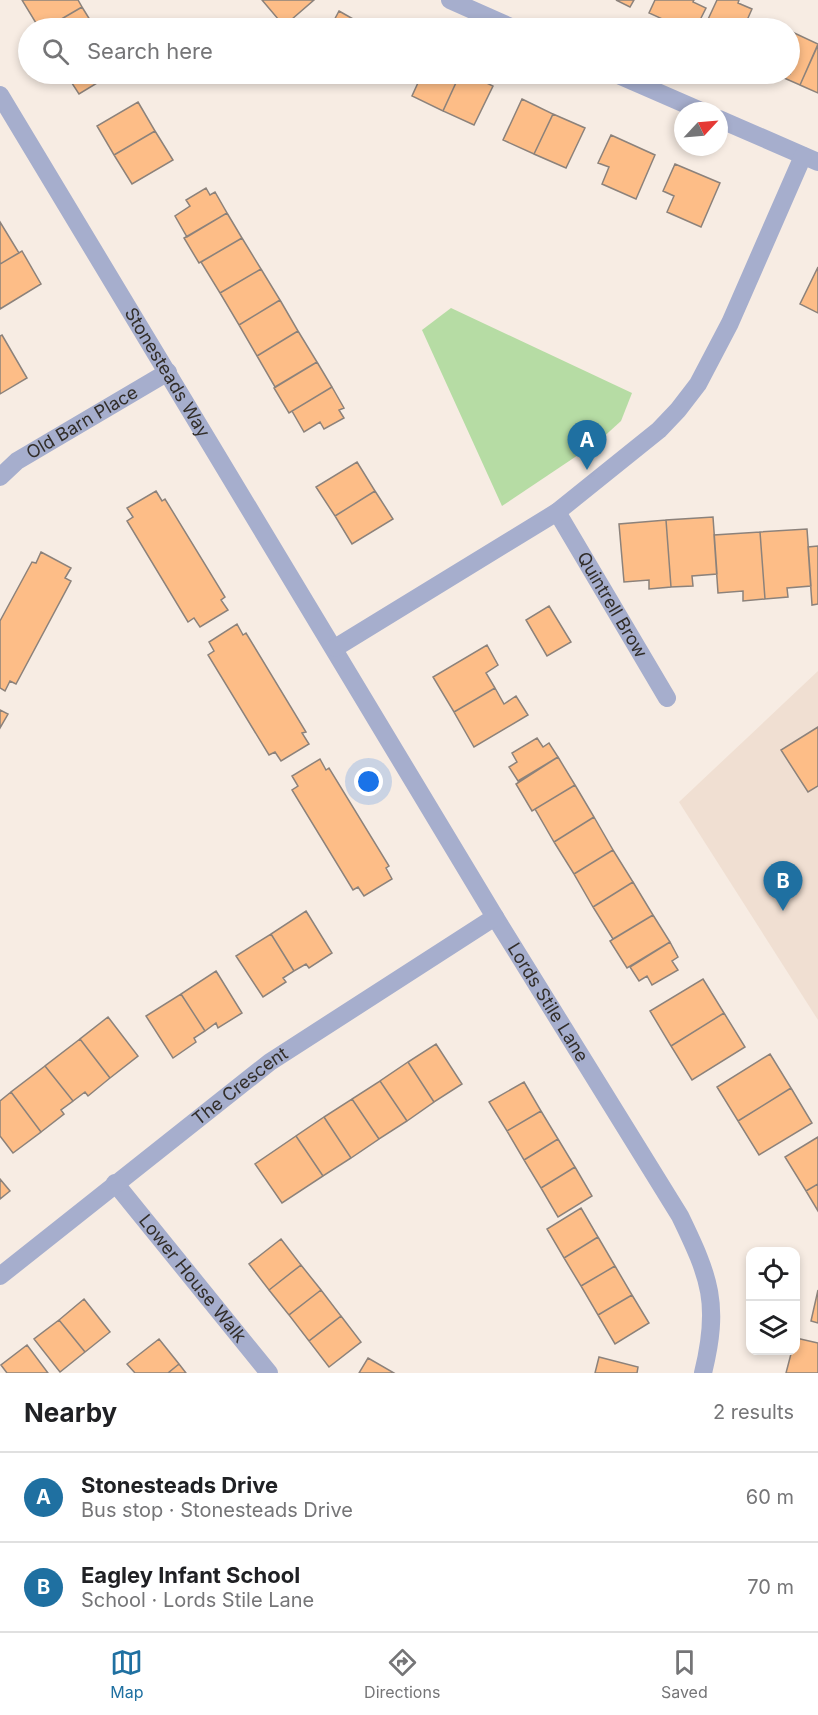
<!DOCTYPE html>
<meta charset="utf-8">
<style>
body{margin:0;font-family:Inter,sans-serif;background:#f6f6f6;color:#202124}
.controls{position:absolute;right:18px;bottom:18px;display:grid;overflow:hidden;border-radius:12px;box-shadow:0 3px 9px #0003}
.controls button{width:54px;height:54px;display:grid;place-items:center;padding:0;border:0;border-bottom:2px solid #e0e0e0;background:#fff;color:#202124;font:30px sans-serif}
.compass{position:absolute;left:674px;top:102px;width:54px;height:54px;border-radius:50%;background:#fff;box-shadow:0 3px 9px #0003;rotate:64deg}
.you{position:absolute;left:369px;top:782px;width:21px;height:21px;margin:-15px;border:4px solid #fff;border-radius:50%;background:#1a73e8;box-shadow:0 0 0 9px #1a73e833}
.badge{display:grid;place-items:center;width:39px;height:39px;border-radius:50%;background:#1f70a1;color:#fff;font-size:20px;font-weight:700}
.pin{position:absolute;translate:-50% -50px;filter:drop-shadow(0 2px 3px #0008)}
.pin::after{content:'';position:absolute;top:32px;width:21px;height:18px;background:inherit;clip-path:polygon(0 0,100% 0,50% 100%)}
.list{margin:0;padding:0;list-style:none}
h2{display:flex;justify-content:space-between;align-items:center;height:78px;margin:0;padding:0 24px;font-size:26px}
h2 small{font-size:20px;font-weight:400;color:#757577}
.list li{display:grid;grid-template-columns:39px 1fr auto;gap:18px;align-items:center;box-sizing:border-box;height:90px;padding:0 24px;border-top:2px solid #e0e0e0}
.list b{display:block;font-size:22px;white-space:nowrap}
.list p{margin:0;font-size:20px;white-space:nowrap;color:#757577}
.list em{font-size:20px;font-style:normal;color:#757577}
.icon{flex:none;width:33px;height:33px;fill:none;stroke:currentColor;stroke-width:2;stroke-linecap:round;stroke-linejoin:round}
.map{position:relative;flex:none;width:818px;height:1373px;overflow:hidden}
.search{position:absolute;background:#fff;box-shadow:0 3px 9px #0003;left:18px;right:18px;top:18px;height:66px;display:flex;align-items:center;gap:15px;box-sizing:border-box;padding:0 21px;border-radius:33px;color:#757577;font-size:22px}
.sheet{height:258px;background:#fff}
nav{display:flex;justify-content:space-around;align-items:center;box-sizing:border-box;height:84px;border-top:2px solid #e0e0e0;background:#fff;font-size:16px;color:#757577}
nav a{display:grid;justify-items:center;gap:3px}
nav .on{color:#1f70a1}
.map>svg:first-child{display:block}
</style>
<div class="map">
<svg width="818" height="1373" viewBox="0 0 818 1373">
<rect width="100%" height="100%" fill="#f7ece3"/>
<path fill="#f0dfd2" d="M818 671V1020L679 802Z"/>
<path fill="#b6dca4" d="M451 308 632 393 621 421 599 441 502 506 422 330Z"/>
<path fill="#fdbd87" stroke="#8c827b" stroke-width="1.5" d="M22 0H78L82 7 46 28H39Z
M262 0H314L284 26Z
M616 0H634L630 7Z
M655 0H694L693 2 706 8 696 28H682L649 13Z
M717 0H739L738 3 752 9 744 27 748 28H704Z
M82 7 95 28H46Z
M339 11 369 28H330Z
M790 31 818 44 800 85 775 74H790Z
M818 45V93L800 85Z
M66 74H112L79 94Z
M362 74H384L379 83Z
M422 74H460L443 111 412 96Z
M460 74H468L493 86 474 125 443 111Z
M522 99 553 114 534 154 503 140Z
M138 102 155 131 114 155 97 126Z
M553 114 585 128 566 168 534 154Z
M155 131 173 160 132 184 114 155Z
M611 135 655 155 636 199 602 184 609 167 598 163Z
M675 164 720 183 701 227 667 212 674 196 663 191Z
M206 188 210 195 215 192 227 213 187 237 175 216 190 206 186 200Z
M227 213 242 238 199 263 184 238Z
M0 222 19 253 0 264Z
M242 238 261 269 220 293 201 262Z
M22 251 41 284 0 309V264Z
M818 267V313L800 304Z
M261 269 280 300 239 325 220 293Z
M280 300 298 331 257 356 239 325Z
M298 331 317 362 275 387 257 356Z
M2 335 27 378 0 394V336Z
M317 362 332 387 289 413 274 388Z
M332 387 344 408 339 410 344 418 324 429 320 422 304 432 292 411Z
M357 462 375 491 335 516 316 487Z
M156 491 162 501 165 499 225 597 221 600 228 610 200 627 194 618 188 622 127 521 133 517 127 508Z
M375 491 393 519 352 544 335 516Z
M713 517 717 574 692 576 693 586 671 587 666 520Z
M666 520 671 587 649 589V580L624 582 619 524Z
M807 529 811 586 787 588 788 597 765 599 760 532Z
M760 532 765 599 743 601V591L718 593 714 535Z
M818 546V604L812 605 808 547Z
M41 552 71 568 65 578 71 581 16 684 10 681 5 691 0 688V621L32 562 36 563Z
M549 606 571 642 547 656 526 620Z
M237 624 243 635 246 633 306 732 302 733 309 744 281 761 275 752 269 755 208 655 214 651 209 642Z
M487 645 498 665 486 673 495 688 454 712 433 677Z
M495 688 504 704 516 696 528 715 474 747 454 712Z
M0 710 8 714 0 728Z
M818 727V786L808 792 781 750Z
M537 738 543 747 549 743 558 757 518 781 509 767 517 762 512 753Z
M558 757 575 785 532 811 516 784Z
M320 759 326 770 329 768 389 866 386 868 392 879 364 896 358 887 353 890 292 790 298 786 292 776Z
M575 785 594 817 554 842 535 809Z
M594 817 613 850 574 874 554 842Z
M613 850 633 882 593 907 574 874Z
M633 882 653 915 613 939 593 907Z
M306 911 332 953 309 968 306 964 294 971 271 934Z
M653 915 670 942 627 968 610 941Z
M271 934 294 971 283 978 286 982 263 997 236 956Z
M670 942 678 957 672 961 678 970 652 985 647 976 639 981 630 967Z
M216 971 242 1013 218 1028 216 1023 205 1031 181 994Z
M703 979 724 1013 671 1046 650 1011Z
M181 994 205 1031 194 1038 196 1042 173 1058 146 1016Z
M724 1013 745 1047 692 1080 671 1046Z
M108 1017 138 1056 110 1078 80 1039Z
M80 1039 110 1078 88 1096 85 1092 73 1101 45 1066Z
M436 1044 462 1084 434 1102 408 1062Z
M770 1054 791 1088 738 1121 717 1087Z
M408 1062 434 1102 407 1121 380 1081Z
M45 1066 73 1101 61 1110 64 1114 41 1132 11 1092Z
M380 1081 407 1121 379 1139 352 1099Z
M524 1082 541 1111 507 1131 489 1102Z
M791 1088 812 1123 759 1155 738 1121Z
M11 1092 41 1132 13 1153 0 1136V1101Z
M352 1099 379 1139 351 1158 324 1117Z
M541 1111 558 1139 524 1160 507 1131Z
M324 1117 351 1158 323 1176 296 1136Z
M296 1136 323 1176 282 1203 255 1164Z
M818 1137V1184L806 1191 785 1157Z
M558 1139 575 1167 541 1188 524 1160Z
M575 1167 592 1196 558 1217 541 1188Z
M0 1179 10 1191 0 1199Z
M818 1184V1211L806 1191Z
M581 1208 598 1237 564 1258 547 1229Z
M598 1237 615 1266 581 1286 564 1258Z
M281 1239 301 1265 269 1290 249 1264Z
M301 1265 321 1290 289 1315 269 1290Z
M615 1266 632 1295 598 1315 581 1286Z
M321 1290 341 1316 309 1341 289 1315Z
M818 1290V1323L811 1321Z
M632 1295 649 1323 615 1344 598 1315Z
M84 1299 110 1332 85 1352 59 1320Z
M341 1316 361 1342 329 1367 309 1341Z
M59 1320 85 1352 60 1372 34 1339Z
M796 1338 818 1343V1373H786L792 1350H796Z
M159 1339 179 1364 168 1373H135L127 1364Z
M27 1345 48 1373H7L1 1365Z
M599 1357 638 1367 637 1373H595Z
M368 1358 394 1373H359Z
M179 1364 186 1373H168Z"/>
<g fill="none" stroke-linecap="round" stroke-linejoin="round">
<path stroke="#a6aecd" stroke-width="18" id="s1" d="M557 512 667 698"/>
<g stroke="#a6aecd" stroke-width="18">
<path d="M450 0 513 28"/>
<path d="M616 74 701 111"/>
<path id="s2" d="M0 95 495 917 680 1216C710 1278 720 1304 703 1373"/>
<path d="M719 119 818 162"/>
<path id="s3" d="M0 477 17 461 168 372"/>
<path d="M335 648 557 512 659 430 678 410 698 384 730 323 803 156"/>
<path id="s4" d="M115 1183 269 1373"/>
<path id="s5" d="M0 1276 270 1062 495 917"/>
</g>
</g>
<g text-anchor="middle" stroke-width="6" stroke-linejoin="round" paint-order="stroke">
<g font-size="18" fill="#322e2a" stroke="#fffaf7">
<text dy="6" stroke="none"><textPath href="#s2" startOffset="324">Stonesteads Way</textPath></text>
<text dy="6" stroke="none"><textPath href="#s3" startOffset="99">Old Barn Place</textPath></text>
<text dy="6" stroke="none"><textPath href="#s1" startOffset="108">Quintrell Brow</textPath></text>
<text dy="6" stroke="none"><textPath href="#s2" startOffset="1060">Lords Stile Lane</textPath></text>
<text dy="6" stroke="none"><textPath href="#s5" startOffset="306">The Crescent</textPath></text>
<text dy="6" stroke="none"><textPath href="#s4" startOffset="123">Lower House Walk</textPath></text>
</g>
</g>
</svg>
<div class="controls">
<button><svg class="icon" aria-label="locate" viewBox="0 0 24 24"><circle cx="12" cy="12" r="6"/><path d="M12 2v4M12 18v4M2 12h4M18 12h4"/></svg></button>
<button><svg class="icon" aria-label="layers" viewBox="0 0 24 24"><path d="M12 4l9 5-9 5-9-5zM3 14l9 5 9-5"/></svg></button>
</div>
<svg class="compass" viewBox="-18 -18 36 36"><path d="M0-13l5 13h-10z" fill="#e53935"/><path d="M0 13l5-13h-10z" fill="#757577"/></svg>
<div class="you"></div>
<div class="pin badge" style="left:587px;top:470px">A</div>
<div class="pin badge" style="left:783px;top:911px">B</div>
<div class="search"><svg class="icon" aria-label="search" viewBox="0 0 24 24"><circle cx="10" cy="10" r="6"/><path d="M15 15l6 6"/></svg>Search here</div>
</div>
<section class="sheet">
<h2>Nearby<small>2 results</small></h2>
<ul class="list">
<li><span class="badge">A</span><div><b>Stonesteads Drive</b><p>Bus stop · Stonesteads Drive</p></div><em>60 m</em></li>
<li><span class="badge">B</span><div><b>Eagley Infant School</b><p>School · Lords Stile Lane</p></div><em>70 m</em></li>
</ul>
</section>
<nav>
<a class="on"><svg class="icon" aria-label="map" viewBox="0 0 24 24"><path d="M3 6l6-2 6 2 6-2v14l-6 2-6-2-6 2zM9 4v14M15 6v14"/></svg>Map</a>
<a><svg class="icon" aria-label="directions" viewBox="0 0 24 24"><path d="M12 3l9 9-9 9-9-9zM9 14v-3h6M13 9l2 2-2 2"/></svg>Directions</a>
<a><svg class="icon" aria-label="saved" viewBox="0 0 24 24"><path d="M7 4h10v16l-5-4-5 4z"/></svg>Saved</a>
</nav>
